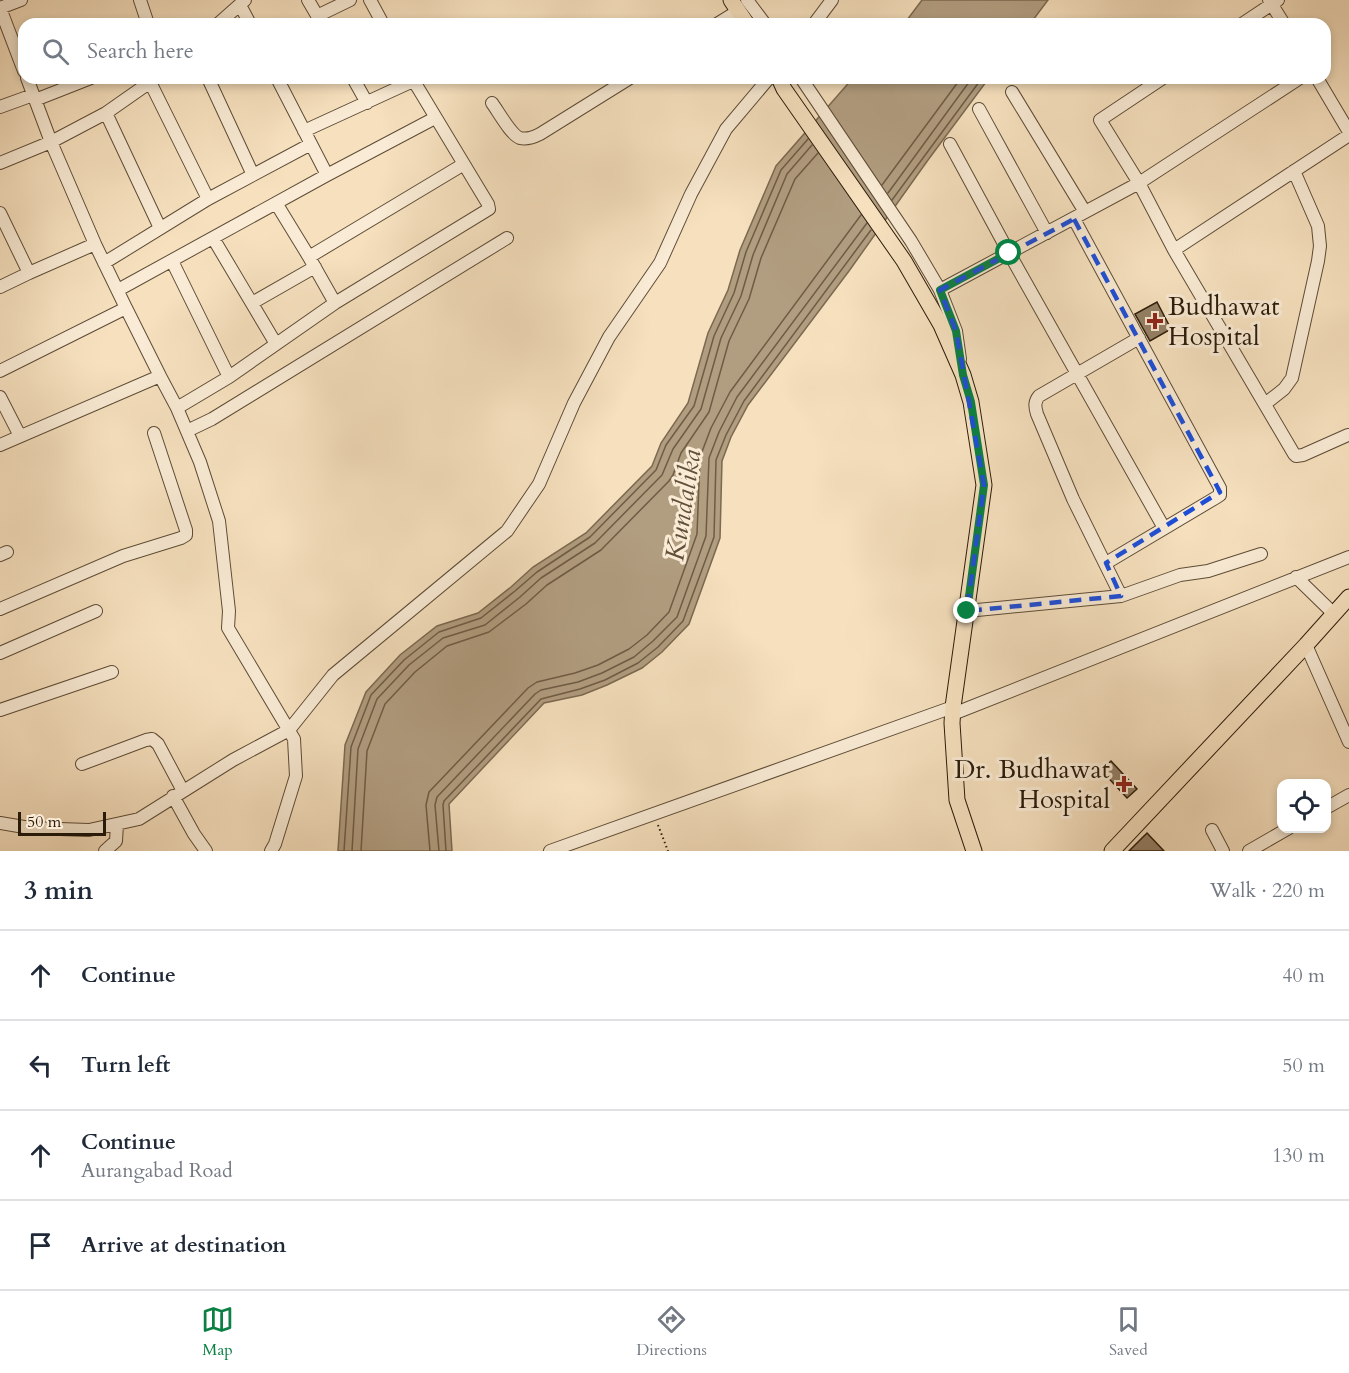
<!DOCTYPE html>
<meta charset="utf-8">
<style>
body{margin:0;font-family:Cardo,serif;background:#f2f2f3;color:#1f2937}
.controls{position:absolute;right:18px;bottom:18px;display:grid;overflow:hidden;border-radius:12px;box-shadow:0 3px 9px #0003}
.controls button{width:54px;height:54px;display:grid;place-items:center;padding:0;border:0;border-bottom:2px solid #e0e1e3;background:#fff;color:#1f2937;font:30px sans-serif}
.scale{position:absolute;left:18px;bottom:15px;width:88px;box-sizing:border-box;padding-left:6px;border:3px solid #2b1b09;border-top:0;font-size:16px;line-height:21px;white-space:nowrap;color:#2b1b09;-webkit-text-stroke:4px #f9ebd5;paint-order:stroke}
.stop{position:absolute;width:18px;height:18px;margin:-14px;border:4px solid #0b8043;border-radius:50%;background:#fff}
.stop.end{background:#0b8043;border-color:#fff;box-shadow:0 2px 6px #0008}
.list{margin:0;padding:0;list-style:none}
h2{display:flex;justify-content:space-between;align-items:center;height:78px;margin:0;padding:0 24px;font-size:26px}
h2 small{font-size:20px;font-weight:400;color:#747a83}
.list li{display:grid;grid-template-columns:39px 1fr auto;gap:18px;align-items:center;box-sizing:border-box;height:90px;padding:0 24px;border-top:2px solid #e0e1e3}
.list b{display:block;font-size:22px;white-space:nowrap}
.list p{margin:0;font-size:20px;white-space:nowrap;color:#747a83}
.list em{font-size:20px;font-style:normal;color:#747a83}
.icon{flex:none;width:33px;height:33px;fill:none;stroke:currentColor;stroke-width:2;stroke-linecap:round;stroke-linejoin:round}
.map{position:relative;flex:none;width:1349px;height:851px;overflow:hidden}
.search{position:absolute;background:#fff;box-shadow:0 3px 9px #0003;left:18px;right:18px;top:18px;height:66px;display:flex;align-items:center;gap:15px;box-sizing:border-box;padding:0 21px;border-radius:18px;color:#747a83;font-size:22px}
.sheet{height:438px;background:#fff}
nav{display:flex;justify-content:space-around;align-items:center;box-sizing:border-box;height:84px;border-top:2px solid #e0e1e3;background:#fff;font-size:16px;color:#747a83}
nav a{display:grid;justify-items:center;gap:3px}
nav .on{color:#0b8043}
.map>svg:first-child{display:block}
</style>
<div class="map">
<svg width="1349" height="851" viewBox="0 0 1349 851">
<rect width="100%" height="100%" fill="#f6e0be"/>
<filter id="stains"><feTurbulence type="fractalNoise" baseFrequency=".00333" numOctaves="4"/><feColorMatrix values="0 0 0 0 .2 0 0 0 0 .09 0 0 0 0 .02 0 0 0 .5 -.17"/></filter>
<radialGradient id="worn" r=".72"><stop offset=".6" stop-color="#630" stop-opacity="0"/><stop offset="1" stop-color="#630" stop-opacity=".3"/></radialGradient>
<path fill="#b19d80" stroke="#7b6950" stroke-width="1.5" d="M922 0H1048L1030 24H904Z
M853 78H989L928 160 849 271 748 405 731 437 722 461 720 538 689 624 662 652 642 668 607 685 582 695 544 703 449 804 452 851H338L345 745 366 692 400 655 437 626 478 613 511 587 533 567 586 533 652 466 661 443 688 403 708 333 728 290 740 250 776 166Z"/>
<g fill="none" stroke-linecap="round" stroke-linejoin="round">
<path stroke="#6e5c44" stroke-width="1.5" d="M882 185 961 78
M888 193 972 78
M892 200 982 78
M344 851 351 747 371 695 404 660 439 632 481 618 515 591 537 572 590 537 656 470 666 445 694 406 714 336 734 293 746 252 781 170 808 139
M352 851 358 749 377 699 409 665 443 638 485 625 520 597 541 578 595 543 662 475 673 449 701 409 721 338 741 296 753 255 787 174 812 145
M361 851 367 751 385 704 415 672 447 646 489 632 526 604 547 585 601 550 669 481 673 475 681 453 709 412 729 341 749 299 761 258 795 179 818 153
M430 851 426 805 429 792 528 688 537 682 575 673 598 665 629 649 647 635 669 612 697 534 700 457 711 428 730 392 861 215
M439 851 435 805 437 797 535 694 541 690 578 682 602 673 634 657 653 641 677 617 706 536 709 458 719 432 737 397 867 223
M446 851 443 805 444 801 541 699 580 689 605 680 638 663 658 647 683 621 714 537 716 460 726 435 744 401 871 230"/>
</g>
<path fill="#958167" stroke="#2b1b09" stroke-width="1.5" d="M1157 302 1171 329 1150 341 1135 314Z
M1111 761 1137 789 1127 798 1101 770Z
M1147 833 1164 851H1129Z"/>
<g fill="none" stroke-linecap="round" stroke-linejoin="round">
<g stroke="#5e4c36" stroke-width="14">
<path id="minor" d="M140 0 148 24
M308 0 322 24
M370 0 383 24
M747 0 765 24
M1269 0 1284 24
M240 5 250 24
M0 8 24 71
M0 8 21 0
M317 16 350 0
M218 24 245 0
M717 24 738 11
M814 24 832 0
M1242 24 1278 0
M27 78 51 142 95 244
M208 78 253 175
M277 78 327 175
M353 78 367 103
M801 78 911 241 940 290 956 331 960 359
M1163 78 1100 120 1139 183 1174 250 1349 135
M1317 78 1349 132
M150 82 208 199
M1012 92 1085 212
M35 100 91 78
M492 103C498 111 511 135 520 138 527 140 534 137 540 134L630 78
M0 107 33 95
M979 109 1047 233
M106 113 160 228
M304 131 413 81
M950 144 1009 253 1164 528
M0 163 51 142 106 113 156 78
M276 203 309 257 335 303
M0 213 29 273 95 244 126 308
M1074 219 1220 488V495L1217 497 1106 563
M213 238 276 344
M1174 250 1294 454 1296 456 1303 455 1348 435
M309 257 464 164
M172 261 229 377
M104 263 208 199 311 144
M0 287 29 273
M118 290 327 175 435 118
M940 290 1139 183 1300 78
M252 303 315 267
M0 371 126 308 160 376 0 445
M160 376 177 408 200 462 219 521 229 611 228 628 294 739 296 776 275 844 271 851
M0 397 20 436
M1265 404 1284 389 1292 378 1318 261 1320 246 1318 226 1294 171
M177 408 229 377 335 303 489 209 488 204 412 78
M187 431 212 419 507 238
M0 555 7 552
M1296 577 1334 614
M1121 596 1073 499 1037 414C1035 407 1034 402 1039 396L1139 338
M0 609 123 556 181 538 186 535V530L154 433
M967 611 1121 596 1180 575 1208 571 1261 554
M1306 645 1349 742
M0 653 96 611
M0 710 112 672
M953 714 1349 557
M82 764 146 740 152 739 158 744 183 791
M173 796 194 834 206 851
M1326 808 1349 795
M0 823 30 828 89 830 139 819 233 760 289 730 333 675 507 531 539 484 574 403 609 337 660 263 691 194 726 129 769 78
M1212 830 1223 851
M105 851 116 841 117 824
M550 851 953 707
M1249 851 1289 828"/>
</g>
<g stroke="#2b1b09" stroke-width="17">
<path id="major" d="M731 0 747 24
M779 78 784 89 904 261 941 325 963 375 971 402 984 485 953 707 952 723 957 800 974 851
M1112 851 1306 645 1349 597"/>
</g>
<path stroke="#2b1b09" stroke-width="2" stroke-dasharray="1.5 3" stroke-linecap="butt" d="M658 825 668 851"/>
<use href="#minor" stroke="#f9ebd5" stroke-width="12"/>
<use href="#major" stroke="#f6e0be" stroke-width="15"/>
</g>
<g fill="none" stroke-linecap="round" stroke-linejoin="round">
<path stroke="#0b8043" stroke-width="8" d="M967 611 984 485 971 402 963 375 956 331 940 290 1009 253"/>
</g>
<path fill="none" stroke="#1d4ed8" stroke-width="4.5" stroke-dasharray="12 8" stroke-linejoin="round" d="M1074 219 1220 492 1106 563 1121 596 967 611 984 485 956 331 940 290Z"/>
<g fill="#8f2418" stroke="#f9ebd5" stroke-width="2">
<path d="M1152 312h6v6h6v6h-6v6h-6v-6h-6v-6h6z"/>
<path d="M1121 775h6v6h6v6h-6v6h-6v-6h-6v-6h6z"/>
</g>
<g text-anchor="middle" stroke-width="6" stroke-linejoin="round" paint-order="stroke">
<g font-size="26" fill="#2b1b09" stroke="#f9ebd5" text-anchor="start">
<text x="1168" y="315">Budhawat<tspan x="1168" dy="30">Hospital</tspan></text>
<text x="1110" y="778" text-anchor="end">Dr. Budhawat<tspan x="1110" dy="30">Hospital</tspan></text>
</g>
<g font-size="27" font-style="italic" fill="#614f39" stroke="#f9ebd5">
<text transform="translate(683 505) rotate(-81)" y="9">Kundalika</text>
</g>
</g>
<rect width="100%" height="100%" filter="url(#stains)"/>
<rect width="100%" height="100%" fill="url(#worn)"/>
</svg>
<div class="controls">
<button><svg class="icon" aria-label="locate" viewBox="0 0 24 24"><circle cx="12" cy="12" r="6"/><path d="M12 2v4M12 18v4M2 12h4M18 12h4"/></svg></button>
</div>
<div class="scale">50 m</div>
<div class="stop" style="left:1009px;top:253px"></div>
<div class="stop end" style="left:967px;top:611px"></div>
<div class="search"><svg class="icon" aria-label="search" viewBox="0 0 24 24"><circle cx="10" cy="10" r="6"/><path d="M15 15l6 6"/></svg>Search here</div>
</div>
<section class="sheet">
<h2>3 min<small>Walk · 220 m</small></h2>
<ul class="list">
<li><svg class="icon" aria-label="ahead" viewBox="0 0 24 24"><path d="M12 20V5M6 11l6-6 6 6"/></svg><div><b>Continue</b></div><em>40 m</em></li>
<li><svg class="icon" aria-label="left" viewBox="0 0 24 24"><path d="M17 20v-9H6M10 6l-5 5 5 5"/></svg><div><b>Turn left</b></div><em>50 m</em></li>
<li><svg class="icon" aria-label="ahead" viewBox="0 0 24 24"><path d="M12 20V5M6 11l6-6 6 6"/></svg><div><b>Continue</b><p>Aurangabad Road</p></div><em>130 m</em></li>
<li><svg class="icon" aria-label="arrive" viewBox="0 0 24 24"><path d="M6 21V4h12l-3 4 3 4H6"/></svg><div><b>Arrive at destination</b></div></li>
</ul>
</section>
<nav>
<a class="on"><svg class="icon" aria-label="map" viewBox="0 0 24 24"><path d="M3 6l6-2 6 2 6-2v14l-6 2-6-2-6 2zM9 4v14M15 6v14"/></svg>Map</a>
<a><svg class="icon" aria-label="directions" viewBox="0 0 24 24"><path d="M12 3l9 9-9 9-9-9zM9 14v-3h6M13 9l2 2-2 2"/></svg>Directions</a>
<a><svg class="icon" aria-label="saved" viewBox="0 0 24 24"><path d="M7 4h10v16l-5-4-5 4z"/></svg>Saved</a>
</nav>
